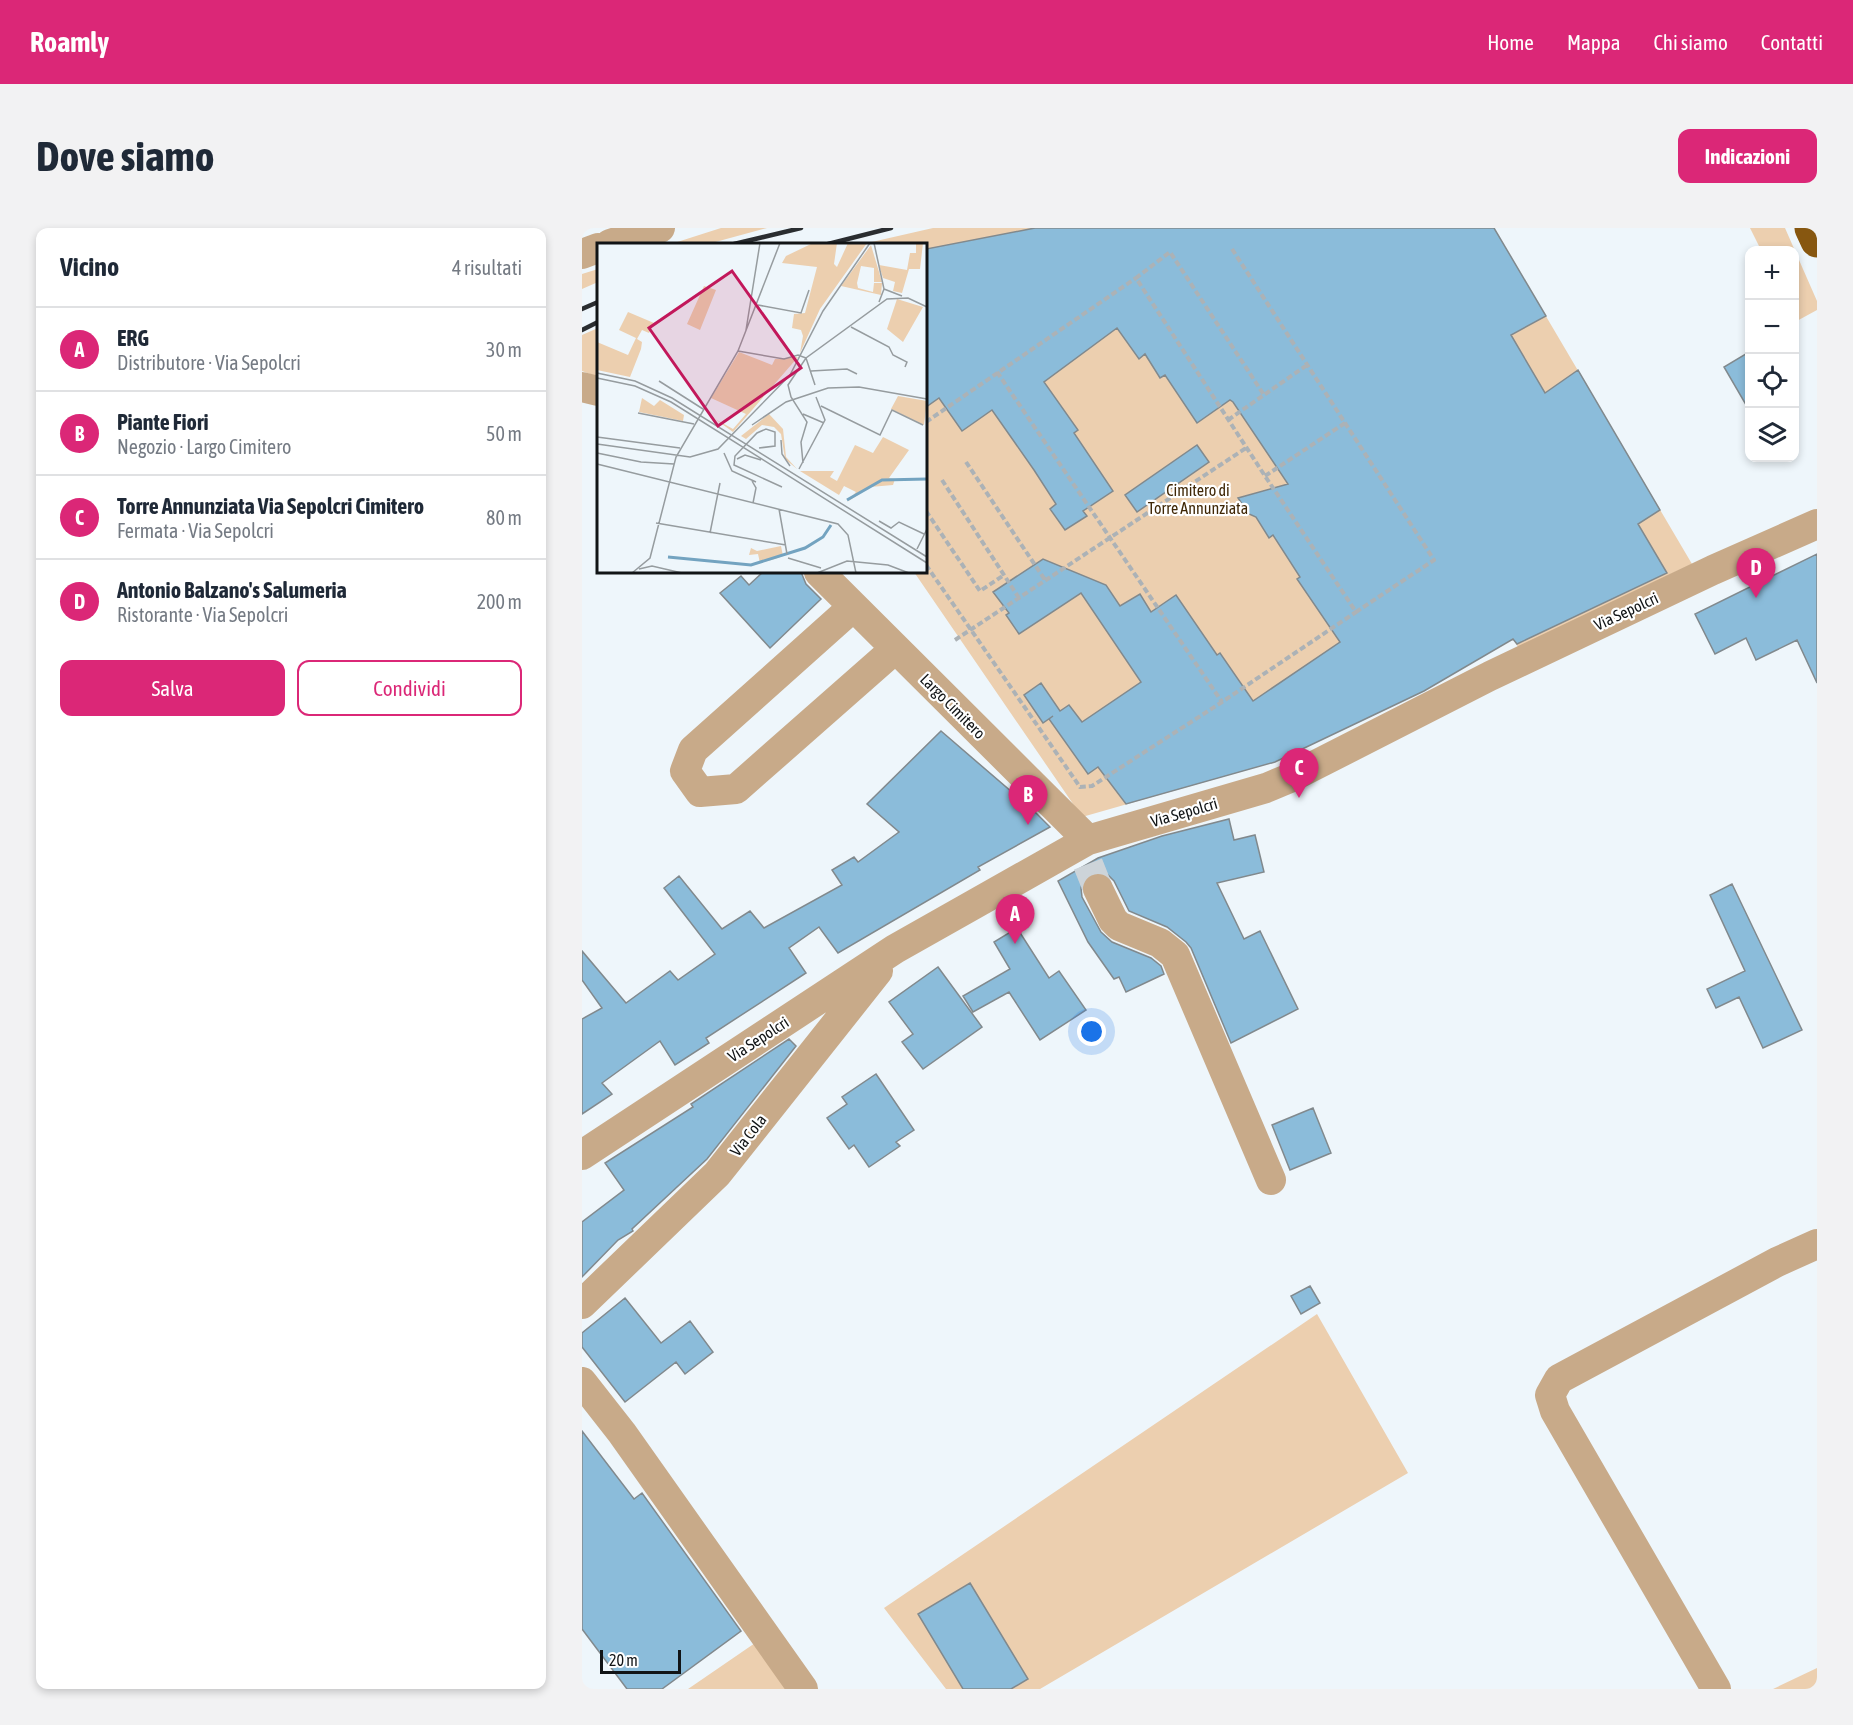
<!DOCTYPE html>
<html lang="it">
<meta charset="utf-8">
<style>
body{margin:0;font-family:"Asap Condensed",sans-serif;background:#f2f2f3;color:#1f2937}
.controls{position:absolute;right:18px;top:18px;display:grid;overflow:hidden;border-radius:12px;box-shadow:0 3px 9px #0003}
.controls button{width:54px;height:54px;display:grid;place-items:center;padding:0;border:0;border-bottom:2px solid #e0e1e3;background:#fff;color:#1f2937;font:30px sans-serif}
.scale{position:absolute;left:18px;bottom:15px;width:81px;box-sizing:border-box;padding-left:6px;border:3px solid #111416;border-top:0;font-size:16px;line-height:21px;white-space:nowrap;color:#111416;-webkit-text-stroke:4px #fff;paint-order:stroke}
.you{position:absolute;left:510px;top:804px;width:21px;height:21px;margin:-15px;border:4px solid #fff;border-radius:50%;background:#1a73e8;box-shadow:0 0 0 9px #1a73e833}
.badge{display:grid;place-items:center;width:39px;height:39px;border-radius:50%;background:#db2777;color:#fff;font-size:20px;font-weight:700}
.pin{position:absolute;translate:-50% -50px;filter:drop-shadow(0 2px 3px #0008)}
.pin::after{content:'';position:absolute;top:32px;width:21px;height:18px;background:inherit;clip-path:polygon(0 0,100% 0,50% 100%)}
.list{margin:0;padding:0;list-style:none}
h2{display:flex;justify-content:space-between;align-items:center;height:78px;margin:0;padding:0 24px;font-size:26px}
h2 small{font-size:20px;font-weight:400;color:#747a83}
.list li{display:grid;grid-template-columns:39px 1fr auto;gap:18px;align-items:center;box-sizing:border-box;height:84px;padding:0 24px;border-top:2px solid #e0e1e3}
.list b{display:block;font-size:22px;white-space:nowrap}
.list p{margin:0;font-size:20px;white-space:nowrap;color:#747a83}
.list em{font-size:20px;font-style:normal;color:#747a83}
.actions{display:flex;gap:12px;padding:18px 24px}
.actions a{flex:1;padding:14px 0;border:2px solid #db2777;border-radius:12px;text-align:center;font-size:21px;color:#db2777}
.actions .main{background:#db2777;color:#fff}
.icon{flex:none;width:33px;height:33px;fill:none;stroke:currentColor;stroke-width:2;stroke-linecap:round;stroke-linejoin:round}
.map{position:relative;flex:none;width:1235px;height:1461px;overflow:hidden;border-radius:12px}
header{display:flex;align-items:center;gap:36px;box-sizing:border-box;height:84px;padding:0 30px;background:#db2777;color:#fff}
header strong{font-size:28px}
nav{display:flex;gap:33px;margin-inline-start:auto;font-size:21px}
.intro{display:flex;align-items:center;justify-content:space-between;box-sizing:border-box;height:144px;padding:0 36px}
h1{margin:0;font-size:42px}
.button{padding:15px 27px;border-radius:12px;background:#db2777;color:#fff;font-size:21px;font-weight:700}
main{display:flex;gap:36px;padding:0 36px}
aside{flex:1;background:#fff;border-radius:12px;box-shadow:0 3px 9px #0003}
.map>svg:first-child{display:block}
</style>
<header>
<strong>Roamly</strong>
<nav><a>Home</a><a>Mappa</a><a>Chi siamo</a><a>Contatti</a></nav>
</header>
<div class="intro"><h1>Dove siamo</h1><a class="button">Indicazioni</a></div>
<main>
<aside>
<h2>Vicino<small>4 risultati</small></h2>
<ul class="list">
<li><span class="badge">A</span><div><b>ERG</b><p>Distributore · Via Sepolcri</p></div><em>30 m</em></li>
<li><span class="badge">B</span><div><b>Piante Fiori</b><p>Negozio · Largo Cimitero</p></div><em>50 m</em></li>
<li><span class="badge">C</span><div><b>Torre Annunziata Via Sepolcri Cimitero</b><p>Fermata · Via Sepolcri</p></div><em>80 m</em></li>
<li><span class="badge">D</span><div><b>Antonio Balzano's Salumeria</b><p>Ristorante · Via Sepolcri</p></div><em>200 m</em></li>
</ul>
<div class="actions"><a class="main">Salva</a><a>Condividi</a></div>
</aside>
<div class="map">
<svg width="1235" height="1461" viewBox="0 0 1235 1461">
<rect width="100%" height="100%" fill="#eef6fb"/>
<path fill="#eccfaf" d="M139 0H185L126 16H89Z
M351 0H912L1110 336 936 419 931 411 826 471 693 534 500 589 332 344H344V16H281Z
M1168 0H1203L1235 73V82L1213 94 1212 22H1179Z
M16 41V54L0 61V46Z
M16 100V149L0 143V107Z
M735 1086 826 1245 458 1461H364L302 1380Z
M176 1413 208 1461H106Z
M1235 1440V1461H1191Z"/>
<path fill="#8bbcda" stroke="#81898d" stroke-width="1.5" d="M453 0H912L964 88 929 107 963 165 996 142 1078 282 1056 296 1085 345 935 416 931 411 842 463 693 534 544 576 516 539 506 546 467 491 471 488 461 495 442 467 459 455 478 483 487 477 500 494 559 454 499 365 437 406 424 387 427 385 411 364 461 331 524 357 538 378 558 366 569 384 594 367 635 427 638 425 671 473 758 414 715 351 718 349 691 307 687 310 674 289 667 286 656 270 706 256 651 174 648 172 615 195 583 147 578 150 563 126 557 131 535 100 462 154 496 202 492 205 531 263 501 283 505 288 483 302 468 281 474 276 452 242 410 182 380 203 357 170 344 179V21Z
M1167 124V182L1142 139Z
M615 217 627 234 555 284 543 267Z
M1235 326V455L1215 412 1174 432 1164 410 1133 426 1113 386Z
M181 344H219L224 356 239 371 188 420 138 365 159 348 167 357Z
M359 503 453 584 468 599 396 639 398 642 256 725 237 699 207 720 224 745 124 810 127 815 93 837 78 813 20 855 30 866 0 886V791L20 780 0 752V723L44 775 88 743 96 752 133 726 82 660 97 648 140 701 168 683 182 700 260 657 250 642 272 629 276 634 317 604 285 576Z
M647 591 652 612 673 607 682 644 635 655 662 711 678 703 716 781 649 815 609 720 604 714 585 699 547 683 532 653 526 647 517 644 508 646 501 652 499 660 500 669 519 704 530 714 569 730 579 738 582 746 544 764 537 749 532 751 506 714 476 653 516 630 580 608Z
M1150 656 1220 802 1181 820 1157 769 1134 780 1125 761 1163 743 1128 667Z
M435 700 467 750 477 743 504 782 458 812 427 764 391 784 381 768 428 741 412 714Z
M356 739 400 799 341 841 320 814 331 806 307 774Z
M207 811 214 818 125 931 50 1001 51 1003 36 1012 0 1049V994L42 962 23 935 111 879 109 876Z
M294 846 332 902 314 914 318 918 287 939 272 917 267 921 245 890 265 876 260 869Z
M731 880 749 925 708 942 690 897Z
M728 1058 738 1075 719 1086 709 1068Z
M43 1070 79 1115 108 1093 131 1124 103 1146 94 1134 43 1174 0 1119V1105Z
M0 1203 52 1271 60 1265 159 1403 80 1461H45L0 1401Z
M388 1355 446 1451 429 1461H381L336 1386Z"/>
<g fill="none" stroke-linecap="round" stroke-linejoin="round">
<path stroke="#cdd4d9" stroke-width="30" stroke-dasharray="30 15" stroke-linecap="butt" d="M506 636 516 661"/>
<path stroke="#acb2b6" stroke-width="4" stroke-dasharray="6 3" stroke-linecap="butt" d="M650 21 852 332 774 384 683 248 554 50 588 24 682 167
M415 144 640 474
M646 192 725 137
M344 194 554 50
M384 234 463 352
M683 248 763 195
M360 252 437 370
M344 283 398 363 422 347
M344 337 498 559 510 558 640 474 774 384
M373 412 664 220"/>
<path stroke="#c8aa89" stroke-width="30" d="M28 16 78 0
M0 26 16 20
M0 159 16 163
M237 344 506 612
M271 379 111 522 103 543 118 564 154 561 313 421
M516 661 531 692 537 698 578 715 593 727 689 952
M0 927 313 721 506 612 684 560 708 550 908 448 1131 342 1235 296
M0 1076 135 946 296 743
M0 1154 40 1205 221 1461
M1134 1461 973 1183 968 1167 977 1151 1195 1034 1235 1016"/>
<path stroke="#875710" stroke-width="33" d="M1229 0 1235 13"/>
<path stroke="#2a2d30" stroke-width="4.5" d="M152 16 219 0
M246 16 309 0
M0 81 16 74
M0 102 16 94"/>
</g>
<g text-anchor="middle" stroke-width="4.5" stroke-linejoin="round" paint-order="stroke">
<g font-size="16" fill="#3f2706" stroke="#fff">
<text x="616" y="268">Cimitero di<tspan x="616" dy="18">Torre Annunziata</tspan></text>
</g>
<g font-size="16" fill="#111416" stroke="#fff">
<text transform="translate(1044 383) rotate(-25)" y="6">Via Sepolcri</text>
<text transform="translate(371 478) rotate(45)" y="6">Largo Cimitero</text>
<text transform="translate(602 584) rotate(-16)" y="6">Via Sepolcri</text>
<text transform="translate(176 811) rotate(-33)" y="6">Via Sepolcri</text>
<text transform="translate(166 907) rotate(-52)" y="6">Via Cola</text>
</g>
</g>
<g transform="translate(15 15)">
<rect width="330" height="330" fill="#eef6fb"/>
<path d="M216 0H240L237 21 240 24 251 0H270L223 66 203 110 206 93 204 87 195 85 197 71 208 70 220 24 185 20 189 13ZM319 0H326L323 26H312L305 50 296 48 298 39 286 35 282 22 310 27 313 10H319ZM274 2 285 39H277V25L264 23 260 40 261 45 276 49 277 40H285L284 52 244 43ZM107 43 119 47 103 87 90 81ZM300 56 326 64 306 99 290 86ZM31 69 57 80 52 90 45 87 40 96 45 99 44 106 33 134 0 127V99L31 112 39 95 22 87ZM142 109 175 122 178 116 201 114 136 189 118 176 136 186 149 171 114 155ZM301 153 330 158 327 182 294 166ZM45 155 57 163 63 157 87 172 86 178 42 169ZM172 171 186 186 189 214 200 226 188 216 184 191 177 184 165 182 149 196 144 193ZM286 194 312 207 292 235 298 236 296 242 273 244 250 259 259 249 247 243 242 252 203 228H237L233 234 240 238 258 202 276 210ZM184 303 186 313 178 316 163 320 161 311 152 312 154 305 160 308Z" fill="#eccfaf"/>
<path fill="none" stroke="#73a3c0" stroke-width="3" d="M250 257 285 237 330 236M71 314 154 322 208 305 226 294 234 282"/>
<path fill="none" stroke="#969c9f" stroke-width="1.5" d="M277 0 287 46 282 59M287 46 305 53M161 62 204 70 212 47M254 84 292 104 296 112 310 119 308 124M149 87 163 0M141 108 187 116 201 112 209 115M209 115 218 142M214 128 250 126 260 131M0 130 38 138 75 155 330 314M0 135 38 143 74 159 330 320M62 138 106 166M224 163 283 192 295 167 326 182M41 170 97 181M206 171 227 180M155 182 189 159 231 145 262 144 330 156M0 194 83 205M184 197 185 211 193 223M0 201 93 214 121 206 193 132 226 68 273 0M162 205 178 203V189L169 186 160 190 138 213 137 222 185 244M0 210 44 219 77 221M127 210 135 228 159 239M140 216 148 212 164 217M206 220 204 199 210 179 194 154 191 142 209 115 290 56 311 55 330 64M0 221 241 281 251 292 259 330M202 226 228 177 219 154M155 238 159 245 156 260M182 266 190 311M282 278 294 285 302 279 327 291M59 280 189 302M113 290 123 240M320 306 330 286M191 315 224 325M42 326 55 323 85 330M35 330 53 315 79 214 141 108 183 0M220 330 250 318 291 322 312 330"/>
<path fill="#c2185b" fill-opacity="0.15" stroke="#c2185b" stroke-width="3" d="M135 28 204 125 121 183 52 85Z"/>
<rect width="330" height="330" fill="none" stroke="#111416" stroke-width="3"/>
</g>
</svg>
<div class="controls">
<button>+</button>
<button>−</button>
<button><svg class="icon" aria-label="locate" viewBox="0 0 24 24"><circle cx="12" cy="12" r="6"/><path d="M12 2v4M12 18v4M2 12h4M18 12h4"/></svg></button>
<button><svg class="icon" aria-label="layers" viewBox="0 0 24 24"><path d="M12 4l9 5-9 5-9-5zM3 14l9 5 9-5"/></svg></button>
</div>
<div class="scale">20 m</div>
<div class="you"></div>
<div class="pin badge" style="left:433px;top:716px">A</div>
<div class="pin badge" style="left:446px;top:597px">B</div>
<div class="pin badge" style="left:717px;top:570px">C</div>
<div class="pin badge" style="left:1174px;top:370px">D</div>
</div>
</main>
